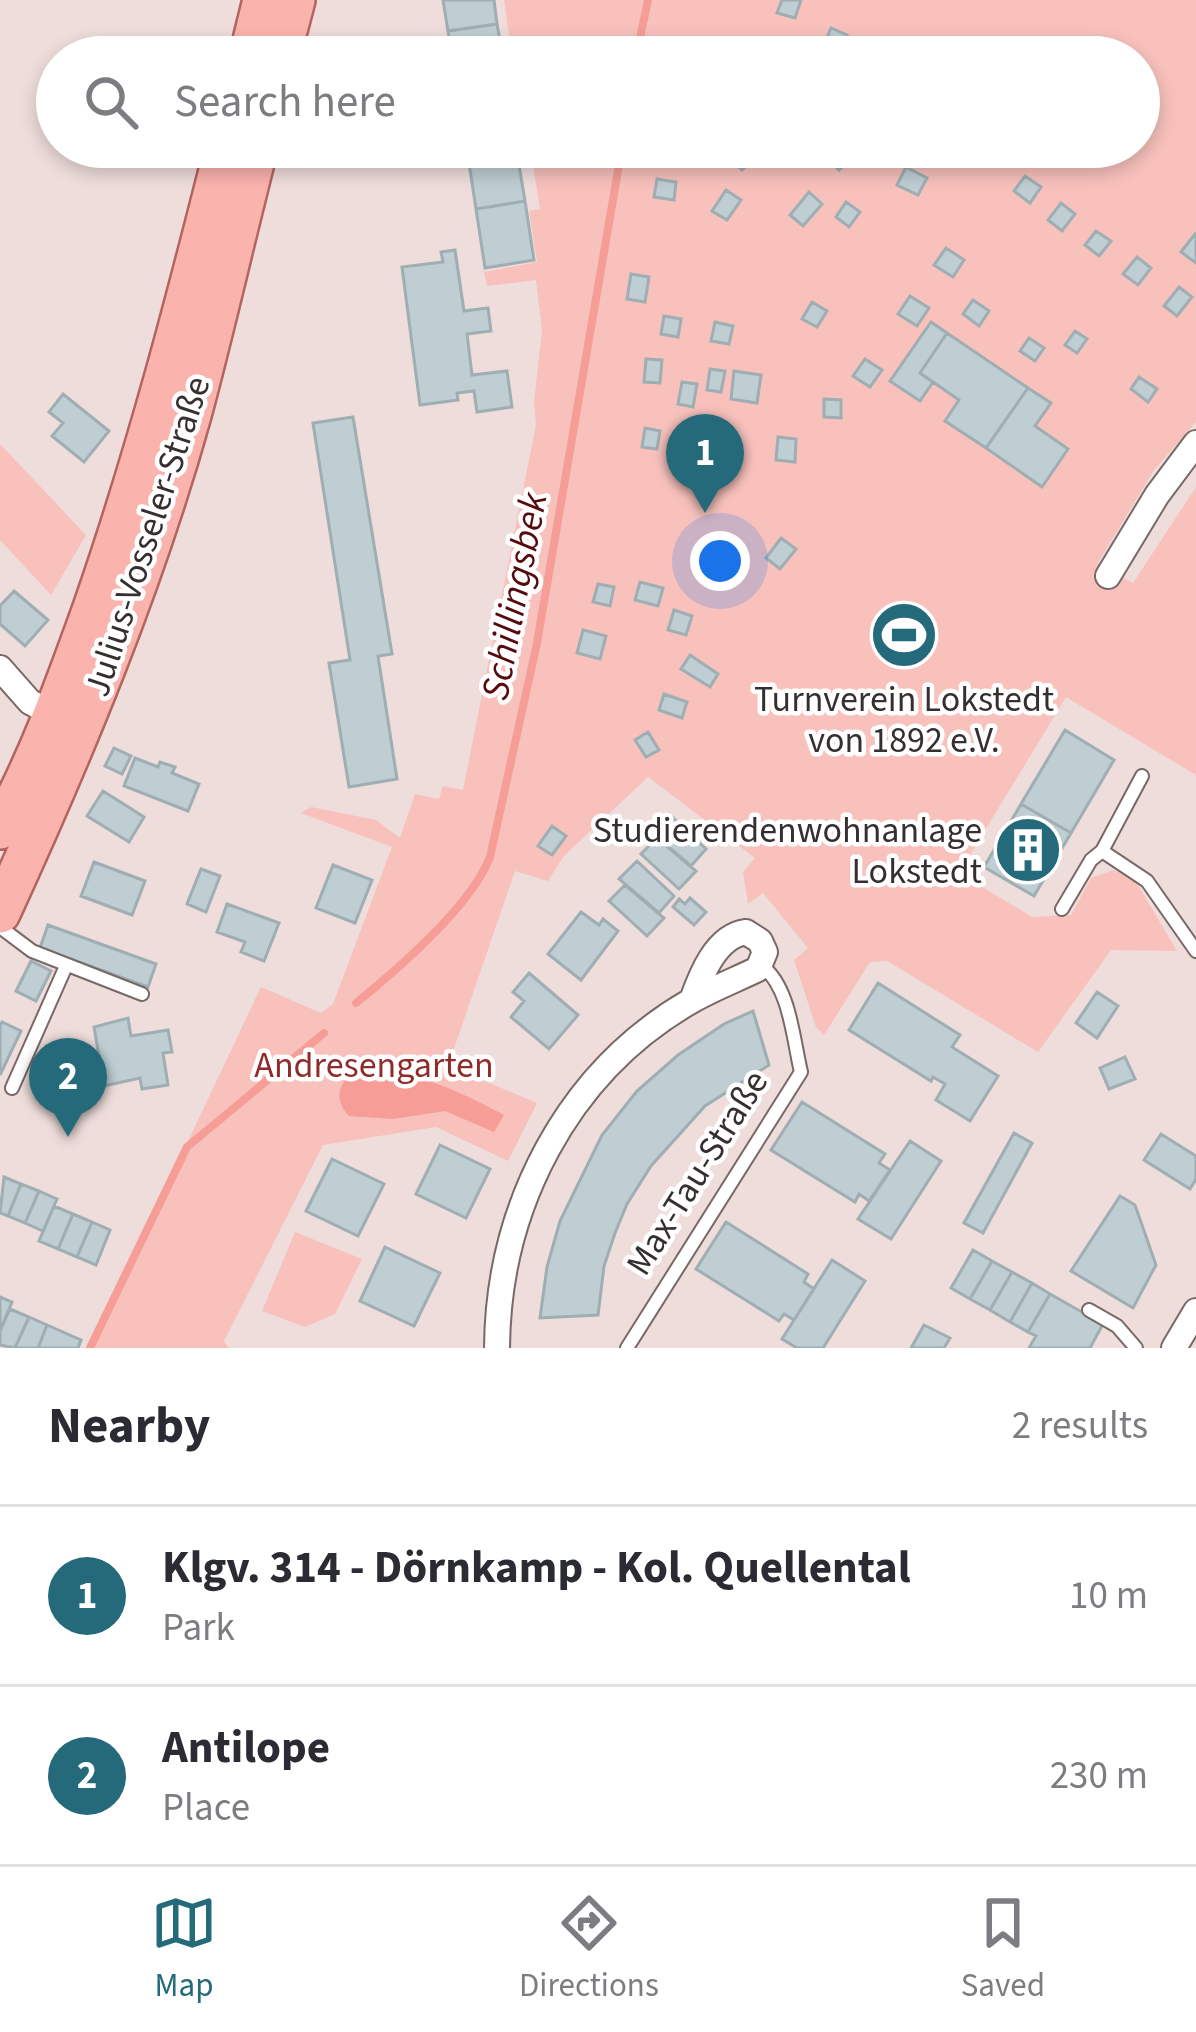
<!DOCTYPE html>
<meta charset="utf-8">
<style>
body{margin:0;font-family:"Source Sans 3",sans-serif;background:#f2f2f3;color:#2b2b33}
.you{position:absolute;left:720px;top:561px;width:42px;height:42px;margin:-30px;border:9px solid #fff;border-radius:50%;background:#1a73e8;box-shadow:0 0 0 18px #1a73e833}
.badge{display:grid;place-items:center;width:78px;height:78px;border-radius:50%;background:#256a7a;color:#fff;font-size:39px;font-weight:700}
.pin{position:absolute;translate:-50% -99px;filter:drop-shadow(0 3px 6px #0008)}
.pin::after{content:'';position:absolute;top:63px;width:42px;height:36px;background:inherit;clip-path:polygon(0 0,100% 0,50% 100%)}
.list{margin:0;padding:0;list-style:none}
h2{display:flex;justify-content:space-between;align-items:center;height:156px;margin:0;padding:0 48px;font-size:51px}
h2 small{font-size:39px;font-weight:400;color:#7c7c81}
.list li{display:grid;grid-template-columns:78px 1fr auto;gap:36px;align-items:center;box-sizing:border-box;height:180px;padding:0 48px;border-top:3px solid #e1e1e2}
.list b{display:block;font-size:45px;white-space:nowrap}
.list p{margin:0;font-size:39px;white-space:nowrap;color:#7c7c81}
.list em{font-size:39px;font-style:normal;color:#7c7c81}
.icon{flex:none;width:66px;height:66px;fill:none;stroke:currentColor;stroke-width:2;stroke-linecap:round;stroke-linejoin:round}
.map{position:relative;flex:none;width:1196px;height:1348px;overflow:hidden}
.search{position:absolute;background:#fff;box-shadow:0 6px 18px #0003;left:36px;right:36px;top:36px;height:132px;display:flex;align-items:center;gap:30px;box-sizing:border-box;padding:0 42px;border-radius:66px;color:#7c7c81;font-size:45px}
.sheet{height:516px;background:#fff}
nav{display:flex;justify-content:space-around;align-items:center;box-sizing:border-box;height:168px;border-top:3px solid #e1e1e2;background:#fff;font-size:33px;color:#7c7c81}
nav a{display:grid;justify-items:center;gap:6px}
nav .on{color:#256a7a}
.map>svg:first-child{display:block}
</style>
<div class="map">
<svg width="1196" height="1348" viewBox="0 0 1196 1348">
<rect width="100%" height="100%" fill="#eedddb"/>
<path fill="#f8c1bc" d="M504 0H1196V422L1154 470 1098 563 1133 583 1196 487V775L1066 697 959 873 1032 917 1071 915 1091 878 1114 870 1135 880 1177 951 1111 950 1038 1052 887 961 870 962 824 1035 816 1027 794 960 808 948 763 893 748 904 743 872 755 858 648 777 564 856 548 881 515 871 448 1066 537 1103 508 1161 436 1127 323 1145 224 1341 229 1348H90L261 987 321 1013 333 1004 392 847 301 813 311 807 376 820 400 838 415 794 439 799 443 786 463 790 536 425 534 402 542 330 536 280 487 286 484 272 537 262 529 211 540 209 530 147H1139V57H512Z
M0 444 86 535 51 595 0 540Z
M295 1232 362 1259 335 1314 305 1327 262 1311Z"/>
<path fill="#f59d96" d="M362 1069C413 1069 461 1092 504 1115L494 1132 445 1111 393 1119 349 1116C331 1097 340 1077 362 1069Z"/>
<g fill="none" stroke-linecap="round" stroke-linejoin="round">
<path stroke="#f59d96" stroke-width="8" d="M636 57 648 0
M356 1003C397 970 472 905 490 857L537 643 622 147
M90 1348 187 1147 324 1033"/>
</g>
<path fill="#beced3" stroke="#9eaeb2" stroke-width="3" d="M443 0H494L497 24 448 31Z
M782 0H801L795 18 777 13Z
M497 24 503 57H452L448 31Z
M831 28 847 35 838 57 822 50Z
M483 147H516L525 201 476 209 467 150Z
M741 147H754L760 153 742 170 730 158Z
M838 147H852L857 153 839 170 827 157Z
M906 167 927 178 918 195 897 185Z
M1025 176 1041 187 1030 203 1014 191Z
M657 179 676 182 674 200 654 197Z
M726 190 741 200 727 220 712 211Z
M809 192 822 204 803 226 790 215Z
M525 201 534 260 485 268 476 209Z
M846 202 860 212 849 227 836 217Z
M1061 203 1075 214 1062 231 1048 220Z
M1096 231 1111 241 1099 256 1085 245Z
M1195 234 1196 235V263L1181 252Z
M946 248 964 260 953 277 934 265Z
M455 250 464 311 488 308 491 331 467 334 472 375 507 371 512 407 477 412 474 391 457 393 458 400 420 405 402 267 443 262 441 252Z
M1137 257 1151 268 1138 285 1123 274Z
M631 274 649 277 645 302 627 299Z
M1179 287 1192 297 1177 316 1164 306Z
M910 296 929 308 917 326 898 314Z
M973 300 989 311 979 326 963 314Z
M812 302 827 311 817 327 802 319Z
M664 316 681 319 678 337 661 334Z
M715 322 733 326 729 344 711 341Z
M931 322 947 333 920 373 933 382 920 401 890 381Z
M1075 331 1087 339 1077 353 1065 345Z
M947 333 1028 388 986 448 945 421 959 400 920 373Z
M1029 338 1044 348 1035 361 1020 351Z
M646 359 662 360 660 383 644 382Z
M865 359 882 370 870 387 853 376Z
M710 369 725 371 721 392 707 390Z
M734 371 761 375 757 403 731 399Z
M1139 377 1157 389 1148 402 1131 389Z
M682 382 697 384 693 407 678 404Z
M1028 388 1051 403 1035 426 1068 449 1042 487 986 448Z
M63 394 109 431 84 462 52 436 63 423 49 412Z
M824 399 841 400V418L824 417Z
M353 417 392 654 378 656 397 779 349 787 329 663 350 660 313 423Z
M645 428 660 431 657 449 642 447Z
M778 437 796 439 795 462 776 460Z
M781 538 796 549 780 569 766 558Z
M640 582 663 588 658 606 635 600Z
M598 584 614 587 610 606 593 602Z
M14 591 48 620 25 646 0 624V606Z
M674 610 692 616 686 635 668 630Z
M583 630 606 636 600 659 577 653Z
M690 655 718 674 710 687 681 669Z
M664 694 687 702 682 718 659 710Z
M1065 730 1114 760 1071 833 1021 804Z
M648 732 659 750 646 757 635 740Z
M114 748 131 756 122 774 105 766Z
M135 758 158 767 160 762 175 767 172 773 199 784 188 811 124 786Z
M103 791 144 817 129 842 87 816Z
M1021 804 1071 833 1034 896 984 867Z
M669 814 706 849 691 866 651 832Z
M552 826 566 836 552 855 538 846Z
M657 838 696 871 679 889 641 854Z
M637 861 674 896 659 913 619 879Z
M94 862 145 881 132 915 81 896Z
M333 865 372 880 355 923 316 908Z
M201 869 220 876 206 912 187 904Z
M625 885 664 918 647 936 609 901Z
M690 898 706 912 694 925 673 907 679 899 685 904Z
M227 904 279 923 264 961 241 952 245 942 217 932Z
M581 912 599 925 603 919 618 931 581 980 548 954Z
M48 925 156 964 148 987 40 948Z
M31 961 51 971 36 1001 16 991Z
M529 973 578 1015 549 1049 511 1017 524 1001 513 992Z
M878 983 960 1035 952 1047 998 1076 970 1121 936 1100 945 1084 933 1077 931 1081 849 1030Z
M1097 992 1118 1006 1097 1038 1076 1023Z
M753 1011 769 1065 705 1106 651 1166 627 1204 615 1233 604 1266 598 1315 540 1318 547 1267 560 1221 602 1135 637 1091 678 1055 724 1024Z
M128 1018 131 1036 168 1030 172 1052 163 1053 168 1085 142 1089 140 1078 104 1086 94 1027Z
M2 1022 21 1031 0 1075V1026Z
M1125 1057 1135 1079 1109 1089 1100 1068Z
M802 1102 885 1154 879 1163 890 1170 869 1201 859 1194 855 1202 771 1150Z
M1014 1133 1032 1143 983 1233 964 1223Z
M1161 1134 1196 1156V1179L1190 1189 1144 1160Z
M910 1141 941 1161 891 1239 858 1219Z
M440 1145 490 1169 466 1218 416 1194Z
M332 1159 384 1184 358 1236 306 1211Z
M4 1177 21 1184 8 1216 0 1213Z
M21 1184 39 1191 25 1223 8 1216Z
M39 1191 57 1199 43 1231 25 1223Z
M1120 1196 1135 1205 1156 1265 1133 1308 1071 1271Z
M54 1206 73 1214 58 1249 39 1241Z
M73 1214 92 1222 77 1257 58 1249Z
M92 1222 110 1230 96 1265 77 1257Z
M726 1222 808 1274 804 1282 814 1289 794 1320 784 1314 779 1321 696 1269Z
M385 1247 440 1273 414 1326 360 1301Z
M973 1250 992 1261 970 1299 951 1288Z
M832 1260 865 1281 823 1348H797L782 1339Z
M992 1261 1012 1272 990 1310 970 1299Z
M1012 1272 1032 1283 1010 1322 990 1310Z
M1032 1283 1050 1294 1028 1332 1010 1322Z
M1050 1294 1103 1324 1090 1348H1029L1036 1336 1028 1332Z
M0 1297 12 1302 0 1331Z
M10 1309 29 1317 15 1348 0 1345V1331Z
M29 1317 47 1325 38 1348H15Z
M47 1325 81 1340 78 1348H38Z
M924 1325 950 1338 944 1348H911Z"/>
<g fill="none" stroke-linecap="round" stroke-linejoin="round">
<g stroke="#776967" stroke-width="16">
<path id="lane" d="M1142 776 1102 851 1147 881 1196 951
M1062 909 1091 860 1102 851
M0 927 32 951 142 994
M12 1088 66 966
M1089 1310 1117 1326 1136 1348
M627 1348 801 1072C793 1039 790 986 761 965"/>
</g>
<g stroke="#776967" stroke-width="28">
<path id="street" d="M1108 576 1157 495 1196 443
M0 668 30 702 53 714
M497 1348C498 1208 566 1073 691 1001 712 989 735 980 758 969L765 952 760 941 746 932C716 936 701 975 692 1000
M1174 1348 1196 1311"/>
</g>
<g stroke="#b4645e" stroke-width="44">
<path id="primary" d="M249 57 263 0
M280 57 295 0
M0 829C39 759 66 683 93 608 146 456 186 302 225 147
M0 913C74 752 143 586 191 415 215 326 235 236 258 147"/>
</g>
<use href="#lane" stroke="#fff" stroke-width="12"/>
<use href="#street" stroke="#fff" stroke-width="24"/>
<use href="#primary" stroke="#fbb3ae" stroke-width="39"/>
</g>
<defs>
<g id="stadium-disc" transform="scale(3.45)"><circle r="9.5" fill="#256a7a" stroke="#fff"/><path d="M0-5a6.5 5 0 1 0 0 10a6.5 5 0 1 0 0-10ZM-3.5-1.8h7v3.6h-7Z" fill="#fff"/></g>
<g id="building-disc" transform="scale(3.45)"><circle r="9.5" fill="#256a7a" stroke="#fff"/><path d="M-4-6H4V6H1V3H-1V6H-4ZM-2.5-4.3h1.7v1.8h-1.7ZM.8-4.3h1.7v1.8H.8ZM-2.5-1h1.7V.8h-1.7ZM.8-1h1.7V.8H.8Z" fill="#fff"/></g>
</defs>
<g fill-rule="evenodd">
<use href="#stadium-disc" x="904" y="635"/>
<use href="#building-disc" x="1028" y="850"/>
</g>
<g text-anchor="middle" stroke-width="9" stroke-linejoin="round" paint-order="stroke">
<g font-size="36" fill="#362f2f" stroke="#fff">
<text transform="translate(146 536) rotate(-72)" y="13">Julius-Vosseler-Straße</text>
<text transform="translate(696 1172) rotate(-58)" y="13">Max-Tau-Straße</text>
</g>
<g font-size="36" fill="#362f2f" stroke="#fff">
<text x="904" y="711">Turnverein Lokstedt<tspan x="904" dy="41">von 1892 e.V.</tspan></text>
<text x="982" y="842" text-anchor="end">Studierendenwohnanlage<tspan x="982" dy="41">Lokstedt</tspan></text>
</g>
<g font-size="36" fill="#902b29" stroke="#fff">
<text x="374" y="1077">Andresengarten</text>
</g>
<g font-size="39" font-style="italic" fill="#570a0d" stroke="#fff">
<text transform="translate(513 596) rotate(-79)" y="14">Schillingsbek</text>
</g>
</g>
</svg>
<div class="you"></div>
<div class="pin badge" style="left:705px;top:513px">1</div>
<div class="pin badge" style="left:68px;top:1137px">2</div>
<div class="search"><svg class="icon" aria-label="search" viewBox="0 0 24 24"><circle cx="10" cy="10" r="6"/><path d="M15 15l6 6"/></svg>Search here</div>
</div>
<section class="sheet">
<h2>Nearby<small>2 results</small></h2>
<ul class="list">
<li><span class="badge">1</span><div><b>Klgv. 314 - Dörnkamp - Kol. Quellental</b><p>Park</p></div><em>10 m</em></li>
<li><span class="badge">2</span><div><b>Antilope</b><p>Place</p></div><em>230 m</em></li>
</ul>
</section>
<nav>
<a class="on"><svg class="icon" aria-label="map" viewBox="0 0 24 24"><path d="M3 6l6-2 6 2 6-2v14l-6 2-6-2-6 2zM9 4v14M15 6v14"/></svg>Map</a>
<a><svg class="icon" aria-label="directions" viewBox="0 0 24 24"><path d="M12 3l9 9-9 9-9-9zM9 14v-3h6M13 9l2 2-2 2"/></svg>Directions</a>
<a><svg class="icon" aria-label="saved" viewBox="0 0 24 24"><path d="M7 4h10v16l-5-4-5 4z"/></svg>Saved</a>
</nav>
